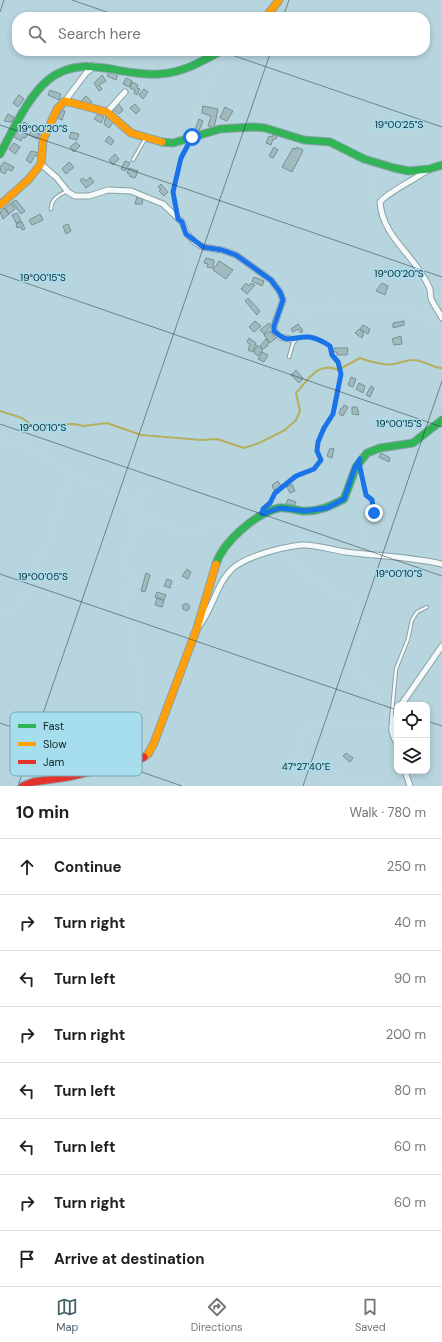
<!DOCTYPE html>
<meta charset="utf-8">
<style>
body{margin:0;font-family:"DM Sans",sans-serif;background:#f2f2f2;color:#202124}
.controls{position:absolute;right:12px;bottom:12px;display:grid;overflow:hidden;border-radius:8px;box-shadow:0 2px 6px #0003}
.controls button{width:36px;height:36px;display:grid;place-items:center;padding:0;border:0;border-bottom:1px solid #e0e0e0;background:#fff;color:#202124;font:20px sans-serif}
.stop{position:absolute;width:12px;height:12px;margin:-9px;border:3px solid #1a73e8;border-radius:50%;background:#fff}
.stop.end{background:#1a73e8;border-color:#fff;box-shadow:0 1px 4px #0008}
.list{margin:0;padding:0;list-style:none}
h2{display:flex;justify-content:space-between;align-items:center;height:52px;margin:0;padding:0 16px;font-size:17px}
h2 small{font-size:13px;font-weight:400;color:#757577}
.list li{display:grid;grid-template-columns:26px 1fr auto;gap:12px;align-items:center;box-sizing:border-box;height:56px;padding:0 16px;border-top:1px solid #e0e0e0}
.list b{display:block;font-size:15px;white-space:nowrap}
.list em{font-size:13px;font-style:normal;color:#757577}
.icon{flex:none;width:22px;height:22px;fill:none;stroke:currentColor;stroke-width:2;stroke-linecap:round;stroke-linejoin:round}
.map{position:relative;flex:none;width:442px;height:786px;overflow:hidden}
.search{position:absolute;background:#fff;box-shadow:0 2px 6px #0003;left:12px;right:12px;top:12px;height:44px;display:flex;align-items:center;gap:10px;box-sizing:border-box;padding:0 14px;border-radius:16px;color:#757577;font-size:15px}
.sheet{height:500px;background:#fff}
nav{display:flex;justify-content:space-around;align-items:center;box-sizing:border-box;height:56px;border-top:1px solid #e0e0e0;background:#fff;font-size:11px;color:#757577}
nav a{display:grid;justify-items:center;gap:2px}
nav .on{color:#496269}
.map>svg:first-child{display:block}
</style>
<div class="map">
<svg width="442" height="786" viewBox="0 0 442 786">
<rect width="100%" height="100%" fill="#b7d5de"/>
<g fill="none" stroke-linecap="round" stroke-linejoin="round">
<path stroke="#b7ae5f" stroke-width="2" d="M0 411 22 418 33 426 74 424 84 426 107 423 141 435 202 440 217 439 244 448 259 443 285 430 296 420 300 411 296 393C309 379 318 361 338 370L360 358C371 362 383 366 394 364 400 363 407 360 412 360 423 359 431 368 442 368"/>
</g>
<path fill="#a1babe" stroke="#789095" d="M118 51H131L130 56 118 53Z
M110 70 118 73 116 80 107 76Z
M102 75 106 81 99 85 102 89 99 91 94 83Z
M126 78 132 81 129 87 123 84Z
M132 82 138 85 137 88 140 89 137 95 134 93 135 90 130 88Z
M144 89 148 92 143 99 139 95Z
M50 90 61 94 59 100 48 95Z
M19 95 24 99 18 107 13 103Z
M86 96 92 102 89 105 87 103 85 105 81 101Z
M118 103 123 110 119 114 112 109Z
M135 104 140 110 136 114 130 108Z
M203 106 218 109 214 128 208 126 211 116 202 113Z
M225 107 233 111 227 121 220 118Z
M62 110 65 111 62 120 57 118Z
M8 114 14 117 12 122 4 121Z
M98 114 104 117 101 123 94 119Z
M106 116 114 121 109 128 104 124Z
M199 119 203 121 199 131 195 130Z
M24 122 30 125 27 131 21 128Z
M18 129 28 134 25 138 23 137 21 141 14 137Z
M32 130 40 134 37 139 29 135Z
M71 132 79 134 77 140 69 138Z
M273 135 277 136 276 139H273L271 145 266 143 269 136 272 137Z
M109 136 114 141 111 145 105 141Z
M76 142 80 146 74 152 70 147Z
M14 143 20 147 15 154 9 149Z
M274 147 278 150 273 158 269 156Z
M297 147 303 150 302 153 292 172 282 167 293 148 296 149Z
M31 151 39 153 37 156 35 155 31 163 26 160Z
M115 154 119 159 113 165 109 160Z
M125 161 130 163 125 171 121 169Z
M4 162 14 167 12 171 7 169 5 174 1 172 0 167Z
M69 162 74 167 66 174 62 169Z
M129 168 138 171 135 178 129 176 130 174 127 173Z
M90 177 94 182 86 188 80 180 83 178 86 181Z
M161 184 168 192 164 196 159 191 161 189 158 187Z
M137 197 143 199 142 204H135Z
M16 200 25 211 21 214 12 202Z
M11 203 15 209 9 214 5 208Z
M4 208 9 214 3 219 0 212Z
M17 213 21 221 16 223 12 215Z
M40 214 43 220 32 225 29 220Z
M22 222 25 229 22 230 21 227 17 228 16 224Z
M68 224 71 231 66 234 63 226Z
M206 258 214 260 213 268 207 267 208 264 204 263Z
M219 261 233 270 226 279 213 270Z
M254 277 264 281 262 286 252 281Z
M246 283 249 286 251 283 255 285 247 294 241 289Z
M382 283 388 286 385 295 376 291Z
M248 298 260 311 257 315 245 301Z
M255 321 261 326 254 332 249 327Z
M404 321V325L393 328V323Z
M269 323 271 326 264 334 260 330Z
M298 324 303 331 301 333 298 329 293 332 291 329Z
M363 325 370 329 368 334 360 329Z
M359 329 364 333 362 338 355 333Z
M270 331 276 338 270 343 264 335Z
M401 336 402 344 394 345 392 339Z
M249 338 256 343 253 352 248 350 250 344 247 342Z
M266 339 269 342 267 345 268 346 263 349 260 346Z
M257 345 263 350 258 356 254 353Z
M334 348H348L347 355H337V352H333Z
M262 352 268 355 264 362 258 359Z
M296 370 302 377 303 379 299 383 291 375Z
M351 377 356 379 353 387 348 385Z
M359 383 365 386 363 393 356 389Z
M371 386 374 388 370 397 366 395Z
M344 405 348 407 343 416 339 414 341 408H343Z
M352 407H357L359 415 352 414Z
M330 448 334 449 332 458 327 456Z
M381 453 390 458 389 462 379 457Z
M278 481 282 488 274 490 272 485Z
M292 484 295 491 290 493 287 487Z
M288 499 296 502 295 506 286 504Z
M187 569 191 572 188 579 182 576Z
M146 573 150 575 145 592 141 591Z
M167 579 172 581 170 588 164 586Z
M157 592 166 595 164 600 155 597Z
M157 598 164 601 162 607 155 605Z
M182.5 607a3.5 3.5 0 1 1 7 0a3.5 3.5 0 1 1-7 0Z
M346 753 353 758 350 762 343 756Z"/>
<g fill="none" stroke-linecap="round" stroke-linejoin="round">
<g stroke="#8aa1a8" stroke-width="4.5">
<path id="lane" d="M133 160 145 139
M51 209C51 199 59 195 67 191
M289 357 294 340
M391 722 396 669 408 639 412 620 417 612 427 607"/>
</g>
<g stroke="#8aa1a8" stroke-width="7">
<path id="street" d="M65 101 86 73 95 66
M107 112 125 92
M41 164 57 178 68 192 75 196H89L108 190 131 191 163 204 182 222 187 234 196 243 203 247 222 250 236 255 271 280 280 292 283 300 274 326V331L280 337 294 340
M429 169C415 180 389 191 380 202 382 237 416 256 429 287 431 290 430 295 431 299 434 305 439 312 442 318
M199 626C213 609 216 584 232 569 246 556 283 547 301 545 314 544 332 550 346 552 378 556 410 557 442 564
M401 705 442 646
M397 713C390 727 390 730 397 744
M405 771 410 786"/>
</g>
<g stroke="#8aa1a8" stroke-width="9">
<path id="fast" d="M162 142 173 143 220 129 253 127 265 128 304 140 330 142 364 159 394 168 409 171 429 169 442 165
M0 154C14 129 26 99 48 80 82 52 120 77 159 74 182 73 201 62 221 51
M216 564C223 542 256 513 279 508 286 507 295 510 303 511 318 512 331 506 344 499L356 467 367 453 380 448 413 443 442 420"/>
</g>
<g stroke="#8aa1a8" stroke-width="9">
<path id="slow" d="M266 17 279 0
M0 205 28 180 41 164 43 140 57 109 65 101 107 112 131 133 162 142
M144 757 148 754 154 743 197 628 216 564"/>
</g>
<g stroke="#8aa1a8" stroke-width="9">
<path id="jam" d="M23 786 33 782 68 777 139 760 144 757"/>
</g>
<path stroke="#ccd7da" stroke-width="1" stroke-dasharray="4 2" stroke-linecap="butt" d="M118 63 131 55 161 51
M192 130 197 110 203 97 207 83 233 51
M372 169C374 180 371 190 374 201
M177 208 174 186 181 158 189 145
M185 239 191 265 208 272
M288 303 297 311 302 313 331 304 362 309 368 306 378 307 390 305C399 311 415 311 422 316 430 321 433 325 442 324
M0 437 13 444 19 442 91 483 110 490 126 504 154 517 156 520
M361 471 366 495 372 500 375 505 374 518 365 533 363 547
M269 504C276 491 280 491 291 482 293 480 295 477 298 476 307 471 316 471 321 460L317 451 318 442 324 428 333 414 341 374 339 362 332 355 330 346 312 338 299 339
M252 532 267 546
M129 535C139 529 149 516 162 521 168 523 173 529 178 532L195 531 217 523 239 525
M280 555 288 559 303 574 334 589 336 593H340L342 596H347L352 599 361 629 358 651 360 677 369 685 382 703 387 717
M0 609 8 611 15 608 25 597 29 584 34 579 38 569 40 556 44 548 52 541 54 526 70 472
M114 759 115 754 131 731 137 714 141 693 142 679 138 671 132 645 133 636 126 618 129 579 126 566 130 526 133 513 137 500 147 491
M302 786C296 772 291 757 303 745 300 719 324 728 341 727 349 727 355 722 362 722 373 722 375 728 386 724
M316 786 338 775 352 782 372 778 382 786
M433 786 442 776"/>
<use href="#lane" stroke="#f4f9fa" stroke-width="2.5"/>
<use href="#street" stroke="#f4f9fa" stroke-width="5"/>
<use href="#fast" stroke="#30b455" stroke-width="7"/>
<use href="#slow" stroke="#ff9f0a" stroke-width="7"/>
<use href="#jam" stroke="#e5322d" stroke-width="7"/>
</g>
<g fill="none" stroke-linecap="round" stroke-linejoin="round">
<path stroke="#1a73e8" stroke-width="5" d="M192 137 181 158 173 192 178 219 182 222 186 234 203 247 222 250 236 255 271 280 280 292 283 300 274 326V331C288 345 294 336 309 337 317 338 324 342 330 346L332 355 338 362 341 374 333 414 324 428 318 442 317 451 321 460 314 469 296 476 275 493 270 503 263 509 262 514 280 508 305 511 327 508 344 499 355 467 360 459 359 463 366 495 372 500 374 513"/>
</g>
<path fill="none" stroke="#0e242a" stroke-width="1" stroke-opacity="0.45" d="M72 0 121 17M0 12 4 0M283 17 289 0M220 51 442 127M0 125 442 277M0 274 442 427M0 424 442 576M0 574 397 710M427 721 442 726M0 723 182 786M18 786 271 51M303 786 442 381"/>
<rect x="10" y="712" width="132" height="64" rx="6" fill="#a7deee" stroke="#79a6b3" stroke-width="1"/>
<rect x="18" y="724" width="18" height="4" fill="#30b455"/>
<rect x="18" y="742" width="18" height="4" fill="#ff9f0a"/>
<rect x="18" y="760" width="18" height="4" fill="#e5322d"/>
<g font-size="11" fill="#0e242a">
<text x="43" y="730">Fast</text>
<text x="43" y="748">Slow</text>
<text x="43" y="766">Jam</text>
</g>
<g font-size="10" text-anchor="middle" fill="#0e242a" stroke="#a7deee" stroke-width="3" stroke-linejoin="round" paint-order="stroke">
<text x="399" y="128">19°00'25"S</text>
<text x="43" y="132">19°00'20"S</text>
<text x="399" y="277">19°00'20"S</text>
<text x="43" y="281">19°00'15"S</text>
<text x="399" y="427">19°00'15"S</text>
<text x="43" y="431">19°00'10"S</text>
<text x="399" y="577">19°00'10"S</text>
<text x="43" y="580">19°00'05"S</text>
<text x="306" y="770">47°27'40"E</text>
</g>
</svg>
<div class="controls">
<button><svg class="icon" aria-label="locate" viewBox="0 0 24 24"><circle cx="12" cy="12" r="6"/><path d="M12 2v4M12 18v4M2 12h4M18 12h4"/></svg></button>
<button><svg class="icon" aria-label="layers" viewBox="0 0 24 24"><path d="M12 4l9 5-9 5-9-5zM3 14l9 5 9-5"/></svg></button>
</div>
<div class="stop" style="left:192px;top:137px"></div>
<div class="stop end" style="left:374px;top:513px"></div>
<div class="search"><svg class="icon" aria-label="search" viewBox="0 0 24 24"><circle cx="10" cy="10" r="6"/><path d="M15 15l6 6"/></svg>Search here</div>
</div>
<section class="sheet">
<h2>10 min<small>Walk · 780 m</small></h2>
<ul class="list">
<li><svg class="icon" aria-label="ahead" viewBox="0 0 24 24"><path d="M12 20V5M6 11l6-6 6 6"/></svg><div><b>Continue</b></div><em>250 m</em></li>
<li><svg class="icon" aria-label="right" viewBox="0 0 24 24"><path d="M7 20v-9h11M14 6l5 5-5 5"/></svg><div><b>Turn right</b></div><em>40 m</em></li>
<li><svg class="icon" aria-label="left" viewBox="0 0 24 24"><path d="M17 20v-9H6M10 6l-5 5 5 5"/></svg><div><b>Turn left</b></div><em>90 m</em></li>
<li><svg class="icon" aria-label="right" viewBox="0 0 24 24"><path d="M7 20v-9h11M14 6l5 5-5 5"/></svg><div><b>Turn right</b></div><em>200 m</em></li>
<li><svg class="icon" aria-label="left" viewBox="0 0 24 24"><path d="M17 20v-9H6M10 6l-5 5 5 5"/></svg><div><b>Turn left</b></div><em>80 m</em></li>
<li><svg class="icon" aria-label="left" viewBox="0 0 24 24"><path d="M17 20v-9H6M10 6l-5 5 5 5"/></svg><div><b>Turn left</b></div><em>60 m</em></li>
<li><svg class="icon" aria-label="right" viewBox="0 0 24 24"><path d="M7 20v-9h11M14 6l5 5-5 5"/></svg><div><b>Turn right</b></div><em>60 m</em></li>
<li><svg class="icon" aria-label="arrive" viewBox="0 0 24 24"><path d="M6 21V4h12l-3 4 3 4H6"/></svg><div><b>Arrive at destination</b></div></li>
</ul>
</section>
<nav>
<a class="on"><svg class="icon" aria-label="map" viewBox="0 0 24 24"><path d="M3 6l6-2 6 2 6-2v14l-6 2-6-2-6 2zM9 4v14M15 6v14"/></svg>Map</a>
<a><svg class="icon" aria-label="directions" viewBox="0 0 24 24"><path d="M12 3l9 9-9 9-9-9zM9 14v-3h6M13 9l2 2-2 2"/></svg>Directions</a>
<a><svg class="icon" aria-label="saved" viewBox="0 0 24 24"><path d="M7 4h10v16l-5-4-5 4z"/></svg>Saved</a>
</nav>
